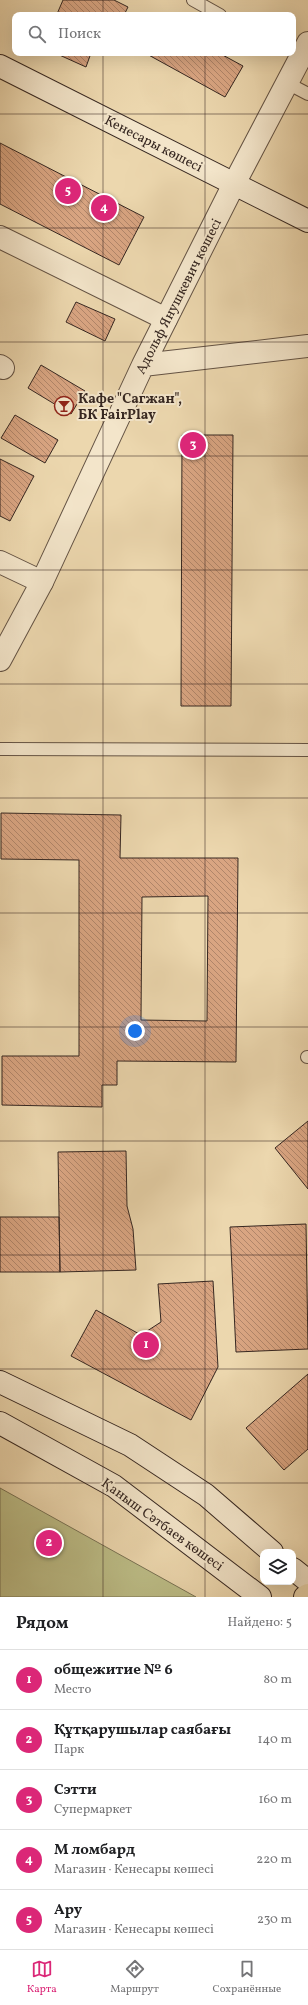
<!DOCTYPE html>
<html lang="ru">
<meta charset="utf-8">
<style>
body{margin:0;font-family:Vollkorn,serif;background:#f6f6f6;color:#202124}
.controls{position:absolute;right:12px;bottom:12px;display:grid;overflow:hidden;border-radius:8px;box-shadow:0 4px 16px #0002}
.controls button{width:36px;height:36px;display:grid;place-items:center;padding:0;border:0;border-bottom:1px solid #e0e0e0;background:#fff;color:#202124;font:20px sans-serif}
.you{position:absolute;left:135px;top:1031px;width:14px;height:14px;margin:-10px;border:3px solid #fff;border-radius:50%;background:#1a73e8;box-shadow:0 0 0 6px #1a73e833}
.badge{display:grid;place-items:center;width:26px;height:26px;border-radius:50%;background:#db2777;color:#fff;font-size:13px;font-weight:700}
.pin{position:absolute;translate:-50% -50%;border:2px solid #fff;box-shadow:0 1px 4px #0006}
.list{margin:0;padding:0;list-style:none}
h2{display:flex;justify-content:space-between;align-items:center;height:52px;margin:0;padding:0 16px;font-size:17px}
h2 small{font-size:13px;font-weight:400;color:#757577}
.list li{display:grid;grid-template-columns:26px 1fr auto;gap:12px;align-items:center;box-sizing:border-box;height:60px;padding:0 16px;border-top:1px solid #e0e0e0}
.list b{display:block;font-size:15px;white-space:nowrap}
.list p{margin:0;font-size:13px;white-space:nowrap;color:#757577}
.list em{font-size:13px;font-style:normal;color:#757577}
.icon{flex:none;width:22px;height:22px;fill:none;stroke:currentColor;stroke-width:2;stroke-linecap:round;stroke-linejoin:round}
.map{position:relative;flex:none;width:308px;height:1597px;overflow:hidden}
.search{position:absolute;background:#fff;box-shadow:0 4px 16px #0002;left:12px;right:12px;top:12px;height:44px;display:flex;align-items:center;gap:10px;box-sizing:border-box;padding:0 14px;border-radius:8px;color:#757577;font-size:15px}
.sheet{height:352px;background:#fff}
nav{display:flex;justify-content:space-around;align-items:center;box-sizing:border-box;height:56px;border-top:1px solid #e0e0e0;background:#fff;font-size:11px;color:#757577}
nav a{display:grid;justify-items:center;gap:2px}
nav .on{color:#db2777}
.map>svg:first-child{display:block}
</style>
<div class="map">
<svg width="308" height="1597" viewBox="0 0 308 1597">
<defs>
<pattern id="building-back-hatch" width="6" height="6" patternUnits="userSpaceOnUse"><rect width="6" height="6" fill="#d9a582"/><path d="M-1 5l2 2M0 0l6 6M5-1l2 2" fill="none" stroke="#b1866a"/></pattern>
</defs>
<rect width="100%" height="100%" fill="#ecd7ae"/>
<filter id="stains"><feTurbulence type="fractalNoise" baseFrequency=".005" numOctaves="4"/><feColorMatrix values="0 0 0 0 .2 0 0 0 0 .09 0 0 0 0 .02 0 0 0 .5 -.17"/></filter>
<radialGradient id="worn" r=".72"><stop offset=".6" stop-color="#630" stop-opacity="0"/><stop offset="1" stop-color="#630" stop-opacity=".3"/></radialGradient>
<path fill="#bcbd87" stroke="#797254" d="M0 1488 196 1597H0Z"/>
<path fill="url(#building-back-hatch)" stroke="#362721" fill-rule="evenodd" d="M63 0H114L128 7 124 15H60L57 14Z
M55 53H91L86 67Z
M145 53H219L243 66 225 97Z
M0 143 144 217 119 265 0 204Z
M76 302 115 319 105 341 66 322Z
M41 365 85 391 71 414 28 388Z
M15 415 58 440 45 463 1 438Z
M182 435H233L231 706H181Z
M0 459 34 476 10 521 0 516Z
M1 813 121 815 120 858H238L236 1062 117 1061V1085H102V1107L2 1105V1056H79V860L1 859ZM208 896 207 1021 141 1020 142 897Z
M308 1121V1189L275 1148Z
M126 1151 127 1206 133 1229 136 1270 60 1272 58 1152Z
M0 1217H59L60 1272H0Z
M306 1224 308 1349 236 1352 230 1227Z
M213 1281 218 1367 191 1420 71 1356 96 1310 141 1335 161 1322 158 1284Z
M308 1374V1449L284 1470 246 1428Z"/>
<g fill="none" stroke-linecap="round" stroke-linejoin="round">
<g stroke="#645344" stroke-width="14">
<path id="service" d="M193 0 220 15
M287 83 308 94
M0 749 308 750
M307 1057H308"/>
</g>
<g stroke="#645344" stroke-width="24">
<path id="minor" d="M234 184 308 43
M0 237 166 319
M0 366 3 368
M0 562 42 582"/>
</g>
<g stroke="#645344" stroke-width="24">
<path id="tertiary" d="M143 365 308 346
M0 660 42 582 143 365 234 184"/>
</g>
<g stroke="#362721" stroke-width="24">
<path id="secondary" d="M0 66 308 221
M0 1382 130 1445 206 1495 272 1552
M0 1423 114 1486 260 1597
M293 1569 308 1581"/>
</g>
<g stroke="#362721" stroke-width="24">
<path id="primary" d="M305 1597 308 1595"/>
</g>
<use href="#service" stroke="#f3e5ca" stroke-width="12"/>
<use href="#minor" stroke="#f3e5ca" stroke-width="22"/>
<use href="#tertiary" stroke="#f3e5ca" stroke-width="22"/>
<use href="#secondary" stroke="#f3e5ca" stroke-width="22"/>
<use href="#primary" stroke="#ecd7ae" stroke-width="22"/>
</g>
<path fill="none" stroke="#362721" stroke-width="1" stroke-opacity="0.55" d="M103 0V15M205 0V15M103 53V1597M205 53V1597M0 114H308M0 228H308M0 342H308M0 456H308M0 570H308M0 684H308M0 798H308M0 913H308M0 1027H308M0 1141H308M0 1255H308M0 1369H308M0 1483H308"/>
<defs>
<g id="bar-ring" transform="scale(1)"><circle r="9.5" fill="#f3e5ca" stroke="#8f2418" stroke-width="1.5"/><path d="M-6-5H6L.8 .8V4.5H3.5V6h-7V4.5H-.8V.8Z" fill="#8f2418"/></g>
</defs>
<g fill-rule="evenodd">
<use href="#bar-ring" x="64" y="406"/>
</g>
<g text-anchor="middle" stroke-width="4" stroke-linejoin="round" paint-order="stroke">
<g font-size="14" fill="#362721" stroke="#f3e5ca">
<text transform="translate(154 143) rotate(27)" y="5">Кенесары көшесі</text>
<text transform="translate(178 296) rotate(-63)" y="5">Адольф Янушкевич көшесі</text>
<text transform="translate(163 1524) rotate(36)" y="5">Қаныш Сәтбаев көшесі</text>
</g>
<g font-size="14" font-weight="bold" fill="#362721" stroke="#f3e5ca" text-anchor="start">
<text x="78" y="403">Кафе "Сагжан",<tspan x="78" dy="16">БК FairPlay</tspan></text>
</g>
</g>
<rect width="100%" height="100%" filter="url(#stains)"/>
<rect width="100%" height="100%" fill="url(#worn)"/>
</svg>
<div class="controls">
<button><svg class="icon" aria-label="layers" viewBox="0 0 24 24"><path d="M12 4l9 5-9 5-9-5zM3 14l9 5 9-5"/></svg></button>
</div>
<div class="you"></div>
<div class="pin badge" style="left:146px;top:1345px">1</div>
<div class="pin badge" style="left:49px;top:1543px">2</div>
<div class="pin badge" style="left:193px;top:445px">3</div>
<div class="pin badge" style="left:104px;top:208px">4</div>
<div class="pin badge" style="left:68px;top:191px">5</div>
<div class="search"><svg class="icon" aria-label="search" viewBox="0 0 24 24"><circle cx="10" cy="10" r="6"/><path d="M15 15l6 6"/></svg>Поиск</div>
</div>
<section class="sheet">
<h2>Рядом<small>Найдено: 5</small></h2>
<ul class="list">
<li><span class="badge">1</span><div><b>общежитие № 6</b><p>Место</p></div><em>80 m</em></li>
<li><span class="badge">2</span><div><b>Құтқарушылар саябағы</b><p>Парк</p></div><em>140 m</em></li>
<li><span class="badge">3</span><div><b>Сэтти</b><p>Супермаркет</p></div><em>160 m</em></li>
<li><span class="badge">4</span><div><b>М ломбард</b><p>Магазин · Кенесары көшесі</p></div><em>220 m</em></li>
<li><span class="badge">5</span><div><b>Ару</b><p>Магазин · Кенесары көшесі</p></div><em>230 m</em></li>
</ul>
</section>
<nav>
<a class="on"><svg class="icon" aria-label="map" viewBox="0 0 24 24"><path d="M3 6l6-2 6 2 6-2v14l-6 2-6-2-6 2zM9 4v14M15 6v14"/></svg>Карта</a>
<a><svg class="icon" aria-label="directions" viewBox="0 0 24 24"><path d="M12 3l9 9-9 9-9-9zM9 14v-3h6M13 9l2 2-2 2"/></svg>Маршрут</a>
<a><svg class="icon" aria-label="saved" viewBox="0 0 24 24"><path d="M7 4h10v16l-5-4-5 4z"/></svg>Сохранённые</a>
</nav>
